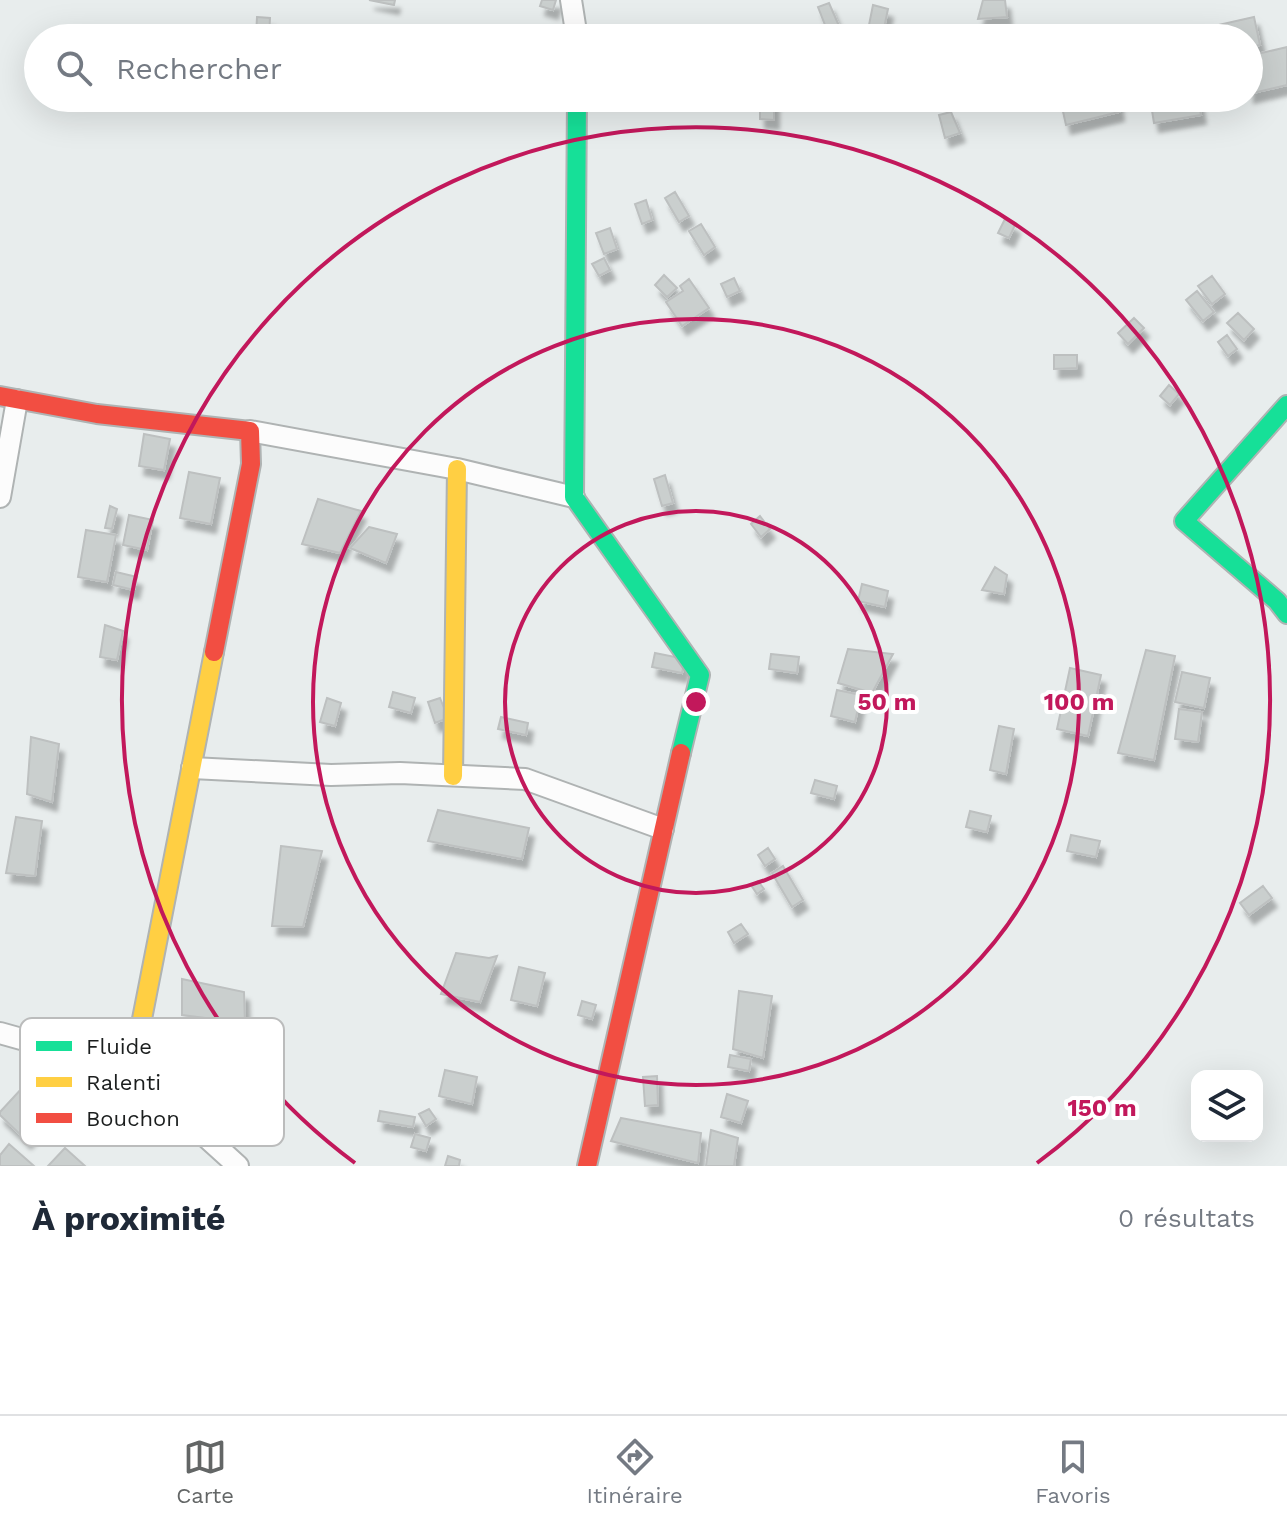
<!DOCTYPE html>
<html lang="fr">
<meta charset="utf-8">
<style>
body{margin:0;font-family:"Work Sans",sans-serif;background:#f6f6f7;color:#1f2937}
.controls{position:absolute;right:24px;bottom:24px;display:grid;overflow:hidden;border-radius:16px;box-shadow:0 8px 32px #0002}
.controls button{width:72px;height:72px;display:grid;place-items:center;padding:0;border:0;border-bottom:2px solid #e0e1e3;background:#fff;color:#1f2937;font:40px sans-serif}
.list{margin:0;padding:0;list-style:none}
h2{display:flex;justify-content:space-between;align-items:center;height:104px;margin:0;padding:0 32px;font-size:34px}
h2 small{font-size:26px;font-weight:400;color:#747a83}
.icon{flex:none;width:44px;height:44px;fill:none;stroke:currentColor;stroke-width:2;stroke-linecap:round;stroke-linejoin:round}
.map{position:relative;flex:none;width:1287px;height:1166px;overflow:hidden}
.search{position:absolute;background:#fff;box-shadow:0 8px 32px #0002;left:24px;right:24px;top:24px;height:88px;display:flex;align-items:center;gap:20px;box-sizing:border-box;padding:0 28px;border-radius:44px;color:#747a83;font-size:30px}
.sheet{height:248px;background:#fff}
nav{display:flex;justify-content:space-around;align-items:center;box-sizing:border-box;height:112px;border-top:2px solid #e0e1e3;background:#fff;font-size:22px;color:#747a83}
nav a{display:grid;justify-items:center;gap:4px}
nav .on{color:#636666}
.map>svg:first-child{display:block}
</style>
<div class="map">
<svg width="1287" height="1166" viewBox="0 0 1287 1166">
<defs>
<filter id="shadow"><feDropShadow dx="5" dy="9" stdDeviation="2" flood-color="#0004"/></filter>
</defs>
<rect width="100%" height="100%" fill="#e8eded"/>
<path fill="#cacfce" stroke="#bdc0c0" stroke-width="2" filter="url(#shadow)" d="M369 0H395L394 5Z
M542 0H556L553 10 540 6Z
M983 0H1005L1007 17 978 19Z
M829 3 839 26 827 30 818 7Z
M873 5 888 9 883 33 868 30Z
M257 17 270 18 269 37 256 36Z
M1254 17 1260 45 1249 47V38H1216L1214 26Z
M1287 47V85L1249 94V56Z
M760 98H774V120L760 119Z
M1060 98H1117L1119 112 1066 125Z
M1150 98H1198L1201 115 1154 123Z
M951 112 960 133 945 138 939 115Z
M675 192 689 216 679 222 665 198Z
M646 200 652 220 642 224 635 204Z
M1005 219 1015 225 1009 238 998 233Z
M701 224 715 247 704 255 689 231Z
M610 228 617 249 604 254 596 233Z
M604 258 610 270 599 276 592 264Z
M664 275 677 288 667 297 655 285Z
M1212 276 1225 294 1212 304 1198 286Z
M734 278 740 291 727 297 721 284Z
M689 279 709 308 682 326 666 302 683 291 680 286Z
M1197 291 1214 312 1203 321 1186 300Z
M1238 313 1254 329 1244 340 1227 323Z
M1134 318 1144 328 1128 344 1118 333Z
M1227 335 1237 349 1228 356 1218 342Z
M1054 355H1077V368L1054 369Z
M1169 385 1179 394 1170 405 1160 396Z
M144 434 170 439 164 470 139 466Z
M189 472 220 478 211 524 180 518Z
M665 475 673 503 662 506 654 479Z
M318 499 361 511 340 553 302 544Z
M110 506 117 509 112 529 105 528Z
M129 515 153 520 147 550 123 545Z
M760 516 770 529 761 537 751 524Z
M369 527 397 534 386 563 350 548Z
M86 530 116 535 107 582 78 577Z
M995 567 1007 575 1004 594 982 590Z
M116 572 137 577 134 590 113 585Z
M862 584 888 591 885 607 858 601Z
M105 625 123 631 117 660 100 657Z
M848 649 893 654 872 693 838 683Z
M1146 650 1175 656 1154 760 1118 753Z
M655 653 685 659 682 673 652 667Z
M771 654 799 657 797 673 769 669Z
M1070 668 1101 675 1088 736 1057 729Z
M1182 672 1210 678 1204 708 1175 702Z
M837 690 861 695 855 722 831 716Z
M393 692 415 698 411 713 389 707Z
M327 698 341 703 335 726 320 722Z
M440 698 448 718 435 723 428 702Z
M1179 709 1202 712 1198 742 1175 739Z
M501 717 528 723 526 735 498 729Z
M999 726 1014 729 1006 774 990 770Z
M31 737 59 744 52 802 27 794Z
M815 780 837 786 834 799 811 793Z
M438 810 529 828 522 859 428 841Z
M970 811 991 816 987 832 966 827Z
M16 817 42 821 35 876 6 873Z
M1071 835 1100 841 1096 857 1067 851Z
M281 846 322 851 303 927 272 926Z
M768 848 775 859 765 866 758 855Z
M783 866 803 900 792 907 772 873Z
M758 881 764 889 757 894 751 885Z
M1263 886 1272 898 1249 915 1240 903Z
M741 924 748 934 734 943 728 932Z
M456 953 489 958 497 956 480 1002 441 994Z
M519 967 545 973 537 1006 511 1000Z
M182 979 244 992 245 1023 182 1015Z
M739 991 772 996 763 1058 733 1049Z
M582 1001 596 1005 592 1019 578 1015Z
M730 1055 751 1059 749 1071 728 1067Z
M445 1070 477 1077 472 1104 439 1096Z
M657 1076 658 1105 645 1106 643 1077Z
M24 1086 35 1096 32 1098 50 1116 26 1140 0 1115V1112Z
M727 1094 748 1101 741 1123 721 1117Z
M429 1109 436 1119 426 1126 419 1114Z
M380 1111 415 1117 413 1127 378 1121Z
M621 1118 701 1133 698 1163 611 1141Z
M711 1130 738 1138 734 1166H706Z
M415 1134 430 1138 426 1151 411 1147Z
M9 1144 34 1166H0V1155Z
M65 1148 85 1166H48Z
M448 1156 460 1160 459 1166H445Z"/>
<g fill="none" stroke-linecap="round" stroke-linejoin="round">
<g stroke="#afb3b3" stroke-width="24">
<path id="street" d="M571 0 577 38
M250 431 457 469 574 497
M0 497 17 400
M192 768 331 775 400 773 525 779 663 829
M0 1033 132 1070 238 1166"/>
</g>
<g stroke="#afb3b3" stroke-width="22">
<path id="fast" d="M577 98 574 497 700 675 681 753
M1287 405 1184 521 1277 601 1287 614"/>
</g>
<g stroke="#afb3b3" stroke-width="22">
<path id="slow" d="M453 776 457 469
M132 1070 214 652"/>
</g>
<g stroke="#afb3b3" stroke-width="22">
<path id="jam" d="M0 396 97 414 250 431 251 464 214 652
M587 1166 681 753"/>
</g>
<use href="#street" stroke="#fcfcfc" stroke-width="20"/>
<use href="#fast" stroke="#16e098" stroke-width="18"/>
<use href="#slow" stroke="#ffcf43" stroke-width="18"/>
<use href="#jam" stroke="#f24e42" stroke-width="18"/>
</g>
<g fill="none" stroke="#c2185b" stroke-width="4">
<circle cx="696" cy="702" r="191"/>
<circle cx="696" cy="702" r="383"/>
<path d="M355 1163A574 574 0 1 1 1037 1163"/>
</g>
<rect x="20" y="1018" width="264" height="128" rx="12" fill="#fff" stroke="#bbbcbc" stroke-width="2"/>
<rect x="36" y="1041" width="36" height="10" fill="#16e098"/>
<rect x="36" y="1077" width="36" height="10" fill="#ffcf43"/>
<rect x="36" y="1113" width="36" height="10" fill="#f24e42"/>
<g font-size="22" fill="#1b1e1e">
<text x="86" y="1054">Fluide</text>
<text x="86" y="1090">Ralenti</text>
<text x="86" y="1126">Bouchon</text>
</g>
<circle cx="696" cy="702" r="12" fill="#c2185b" stroke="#fff" stroke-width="4"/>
<g font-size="24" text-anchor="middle" font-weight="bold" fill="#c2185b" stroke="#fff" stroke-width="8" stroke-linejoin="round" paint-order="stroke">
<text x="887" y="710">50 m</text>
<text x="1079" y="710">100 m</text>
<text x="1102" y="1116">150 m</text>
</g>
</svg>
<div class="controls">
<button><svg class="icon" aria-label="layers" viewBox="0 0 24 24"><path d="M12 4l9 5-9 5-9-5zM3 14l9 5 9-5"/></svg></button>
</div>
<div class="search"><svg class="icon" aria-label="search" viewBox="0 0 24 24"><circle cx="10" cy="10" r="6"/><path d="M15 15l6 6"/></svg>Rechercher</div>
</div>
<section class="sheet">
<h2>À proximité<small>0 résultats</small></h2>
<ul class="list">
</ul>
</section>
<nav>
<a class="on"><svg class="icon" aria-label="map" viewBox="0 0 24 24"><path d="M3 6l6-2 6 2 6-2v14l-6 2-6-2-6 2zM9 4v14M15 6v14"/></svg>Carte</a>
<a><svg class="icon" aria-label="directions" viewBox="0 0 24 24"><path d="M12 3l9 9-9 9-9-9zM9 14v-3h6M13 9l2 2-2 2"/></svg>Itinéraire</a>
<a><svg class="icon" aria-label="saved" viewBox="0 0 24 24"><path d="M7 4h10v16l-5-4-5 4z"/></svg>Favoris</a>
</nav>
